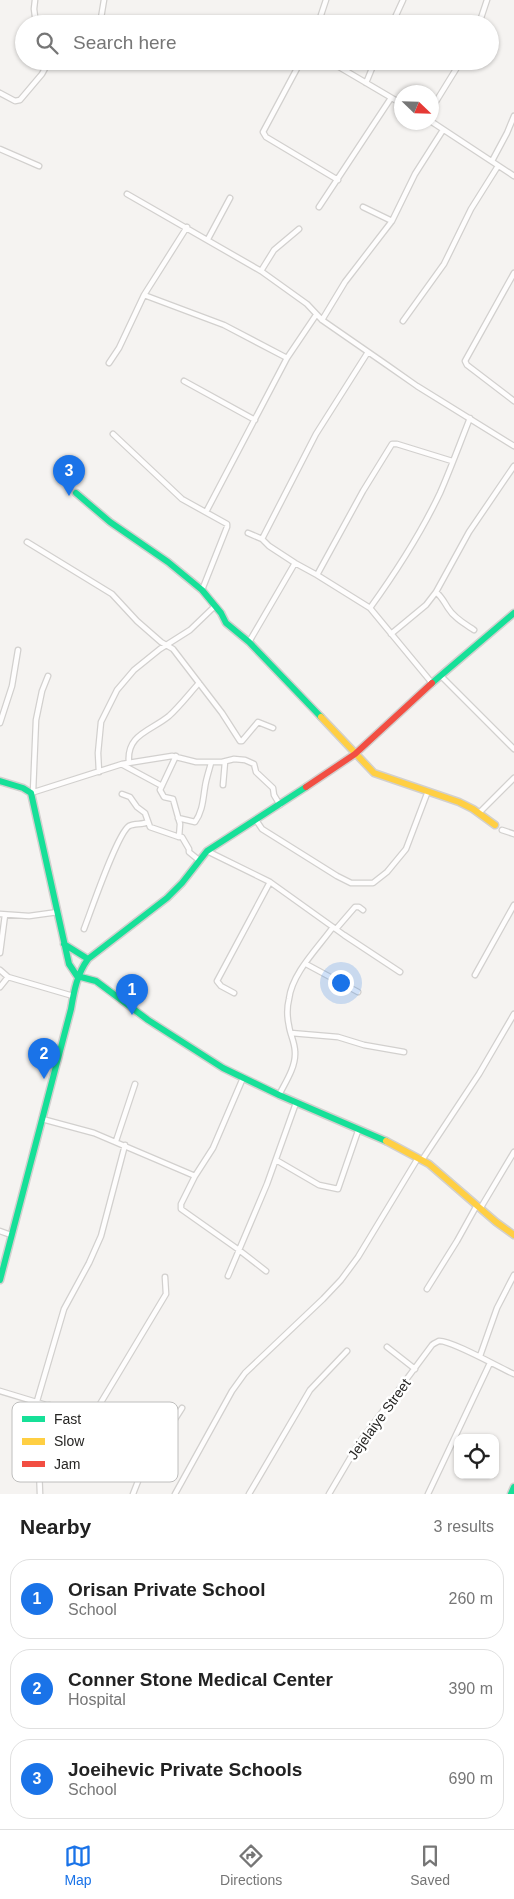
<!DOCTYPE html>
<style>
body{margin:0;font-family:Arial,sans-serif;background:#f2f2f2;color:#222}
.controls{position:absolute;right:15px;bottom:15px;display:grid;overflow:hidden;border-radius:10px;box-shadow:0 1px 4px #0004}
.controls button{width:45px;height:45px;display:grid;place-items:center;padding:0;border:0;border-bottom:1px solid #e0e0e0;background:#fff;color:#222;font:25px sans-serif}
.compass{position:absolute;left:394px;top:85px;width:45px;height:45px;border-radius:50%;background:#fff;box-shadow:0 1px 4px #0004;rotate:113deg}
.you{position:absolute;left:340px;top:982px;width:18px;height:18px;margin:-12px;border:4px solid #fff;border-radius:50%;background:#1a73e8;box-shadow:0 0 0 8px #1a73e833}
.badge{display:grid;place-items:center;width:32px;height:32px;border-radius:50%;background:#1a73e8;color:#fff;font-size:16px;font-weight:700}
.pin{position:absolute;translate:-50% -41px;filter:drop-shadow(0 1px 2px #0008)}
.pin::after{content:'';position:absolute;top:26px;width:18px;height:15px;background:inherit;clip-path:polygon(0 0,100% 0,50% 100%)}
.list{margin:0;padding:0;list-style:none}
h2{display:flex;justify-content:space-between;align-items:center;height:65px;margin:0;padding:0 20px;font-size:21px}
h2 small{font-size:16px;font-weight:400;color:#767676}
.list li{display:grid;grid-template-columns:32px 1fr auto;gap:15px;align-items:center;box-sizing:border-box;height:80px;margin:0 10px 10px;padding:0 10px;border:1px solid #e0e0e0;border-radius:20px}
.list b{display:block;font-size:19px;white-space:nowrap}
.list p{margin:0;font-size:16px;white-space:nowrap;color:#767676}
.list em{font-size:16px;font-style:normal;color:#767676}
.icon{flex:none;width:28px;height:28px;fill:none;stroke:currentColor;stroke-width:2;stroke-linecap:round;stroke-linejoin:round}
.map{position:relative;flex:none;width:514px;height:1494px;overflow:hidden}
.search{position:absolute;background:#fff;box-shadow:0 1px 4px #0004;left:15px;right:15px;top:15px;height:55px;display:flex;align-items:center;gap:12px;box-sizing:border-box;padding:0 18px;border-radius:28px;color:#767676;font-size:19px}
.sheet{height:335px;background:#fff}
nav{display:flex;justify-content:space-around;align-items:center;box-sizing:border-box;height:70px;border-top:1px solid #e0e0e0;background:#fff;font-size:14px;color:#767676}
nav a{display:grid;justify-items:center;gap:2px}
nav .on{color:#1a73e8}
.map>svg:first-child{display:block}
</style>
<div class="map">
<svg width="514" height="1494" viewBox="0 0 514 1494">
<rect width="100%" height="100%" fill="#f5f3f1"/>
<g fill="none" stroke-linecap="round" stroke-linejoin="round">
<g stroke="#d2d0ce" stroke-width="7">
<path id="street" d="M35 0 34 9 36 24
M100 24 104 0
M318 24 326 0
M392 24 403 0
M479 24 487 0
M301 61 263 132 266 137 338 180
M329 61 402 104
M366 83 375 61
M0 93 15 101 20 100 42 74 49 61
M432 108 461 61
M432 122 514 176
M0 149 39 166
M492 161 507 133 514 116
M127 194 261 271 307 304 322 320 387 365 417 386 514 446
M319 207 391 98
M363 207 392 221
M208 239 230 198
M261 271 274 250 299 229
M514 273 465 361 467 365 514 401
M144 295 224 325 287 358
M322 320 345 282 392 221 415 174 443 130
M403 321 444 264 471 209 498 166
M109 363 119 348 144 295 187 227
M184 381 255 420
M113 434 182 499 227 524V527L202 590
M206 512 287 358 316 315
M248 533 262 539 269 546 295 563 317 575 370 608 432 683
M262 539 316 434 368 352
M27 542 112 594 137 621 161 642 173 649 222 713 240 741H242L258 722 273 728
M317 575 363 491 392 444H397L452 461
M436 592C442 597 444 602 448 608 454 618 465 624 474 630
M370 608C396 572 421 533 440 493 451 468 460 443 470 418
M391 634 426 605 436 592 469 532 514 466
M249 642 295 563
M441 676 514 749
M0 723 12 686 18 650
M176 756 160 790 164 797 173 799 180 824 179 837H182L189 849V852L200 861
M129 763C126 734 151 731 169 716 180 706 189 694 199 683
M123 765 162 786
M99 772 98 753 101 722 117 690 134 670 160 649 190 630 215 606
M223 785 225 762
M33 792 36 720 42 691 48 676
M31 793 122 764 172 756 196 762H222L234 759 245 760 254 764 256 772 273 788 274 795 280 805
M122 794 130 797 137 807 145 813 150 827 179 837
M479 813 514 778
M178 818 195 822C203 811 203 798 205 787 206 779 209 771 211 763
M256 820 262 829 337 876 351 883H373L387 872 406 849 428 791
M502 830 514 834
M207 851 270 882 344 935 400 972
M0 914 29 916 58 912
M84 929C91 911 117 834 129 826 135 823 142 825 148 822
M336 929 355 907H359L363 910
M0 953 5 915
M306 964 358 992
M0 970 8 977
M475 975 514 905
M0 987 8 977 73 996
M234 993 221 986 217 981 270 882
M291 1033 338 1037 364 1045 404 1052
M243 1078 213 1148 195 1176 181 1204V1209L239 1250 266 1271
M279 1095C285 1083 296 1067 295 1052 295 1043 290 1034 289 1026 287 1017 287 1007 289 999 292 973 318 948 333 927
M42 1119 94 1133 195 1176
M116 1141 135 1084
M276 1160 319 1185 338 1189 358 1131
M422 1160 479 1074 514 1014
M480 1209 514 1152
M0 1231 11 1235
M228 1276 267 1184 296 1103
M427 1289 457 1241 477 1205
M387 1347 415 1369
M480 1356 497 1308 514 1275
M0 1391 89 1418 94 1414 166 1294 165 1277
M37 1401 64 1309 89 1263 101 1236 125 1145
M40 1494 39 1468 49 1405
M133 1494 142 1471 182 1408
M175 1494 232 1391 245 1373 323 1299 341 1280 358 1257 418 1158
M249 1494 310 1390 347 1351
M329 1494 359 1443 432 1345C434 1343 437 1342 439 1341 451 1340 500 1368 514 1374
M428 1494 490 1363"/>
</g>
<g stroke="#d2d0ce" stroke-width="9">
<path id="fast" d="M76 493 110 522 168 562 202 590 221 613 226 623 249 642 321 717
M432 683 514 613
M0 781 23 788 31 793 69 964 77 976 96 981 148 1020 223 1068 279 1095 386 1141
M64 944 88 959
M0 1280 71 1009C74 991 77 974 88 959L167 898 182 883 207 851 306 787
M511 1494 514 1487"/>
</g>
<g stroke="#d2d0ce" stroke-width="9">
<path id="slow" d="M321 717 374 773 459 802 473 809 495 825
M386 1141 429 1164 496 1222 514 1235"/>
</g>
<g stroke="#d2d0ce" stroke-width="9">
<path id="jam" d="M306 787 355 754 432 683"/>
</g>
<use href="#street" stroke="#fefdfd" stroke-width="4.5"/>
<use href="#fast" stroke="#16e098" stroke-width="6"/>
<use href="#slow" stroke="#ffcf43" stroke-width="6"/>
<use href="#jam" stroke="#f24e42" stroke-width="6"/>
</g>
<g text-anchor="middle" stroke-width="5" stroke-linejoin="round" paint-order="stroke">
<g font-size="14" fill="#262523" stroke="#fff">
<text transform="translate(379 1419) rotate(-54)" y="5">Jejelaiye Street</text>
</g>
</g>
<rect x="12" y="1402" width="166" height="80" rx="8" fill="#fff" stroke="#bebebd" stroke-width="1"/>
<rect x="22" y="1416" width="23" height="6" fill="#16e098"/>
<rect x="22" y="1438" width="23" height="7" fill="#ffcf43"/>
<rect x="22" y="1461" width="23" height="6" fill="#f24e42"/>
<g font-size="14" fill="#262523">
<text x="54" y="1424">Fast</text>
<text x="54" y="1446">Slow</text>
<text x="54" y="1469">Jam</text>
</g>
</svg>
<div class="controls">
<button><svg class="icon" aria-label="locate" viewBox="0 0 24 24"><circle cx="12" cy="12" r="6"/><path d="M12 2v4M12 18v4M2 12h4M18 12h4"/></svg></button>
</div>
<svg class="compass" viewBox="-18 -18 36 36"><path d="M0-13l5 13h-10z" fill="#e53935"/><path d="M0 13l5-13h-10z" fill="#767676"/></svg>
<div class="you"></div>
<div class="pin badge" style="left:132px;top:1015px">1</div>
<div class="pin badge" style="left:44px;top:1079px">2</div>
<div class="pin badge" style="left:69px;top:496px">3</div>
<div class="search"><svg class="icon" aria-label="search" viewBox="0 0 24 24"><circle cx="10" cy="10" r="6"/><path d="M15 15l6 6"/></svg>Search here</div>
</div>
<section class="sheet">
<h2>Nearby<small>3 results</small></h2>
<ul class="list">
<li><span class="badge">1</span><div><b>Orisan Private School</b><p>School</p></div><em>260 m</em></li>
<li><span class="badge">2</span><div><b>Conner Stone Medical Center</b><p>Hospital</p></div><em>390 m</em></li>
<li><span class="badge">3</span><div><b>Joeihevic Private Schools</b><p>School</p></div><em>690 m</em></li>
</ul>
</section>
<nav>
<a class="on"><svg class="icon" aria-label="map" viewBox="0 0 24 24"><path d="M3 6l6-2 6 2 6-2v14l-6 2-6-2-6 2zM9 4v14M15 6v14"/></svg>Map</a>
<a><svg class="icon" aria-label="directions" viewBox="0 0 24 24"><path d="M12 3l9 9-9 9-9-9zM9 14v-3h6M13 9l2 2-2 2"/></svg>Directions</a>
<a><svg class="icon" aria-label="saved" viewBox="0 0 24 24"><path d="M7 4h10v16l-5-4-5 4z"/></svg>Saved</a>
</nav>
